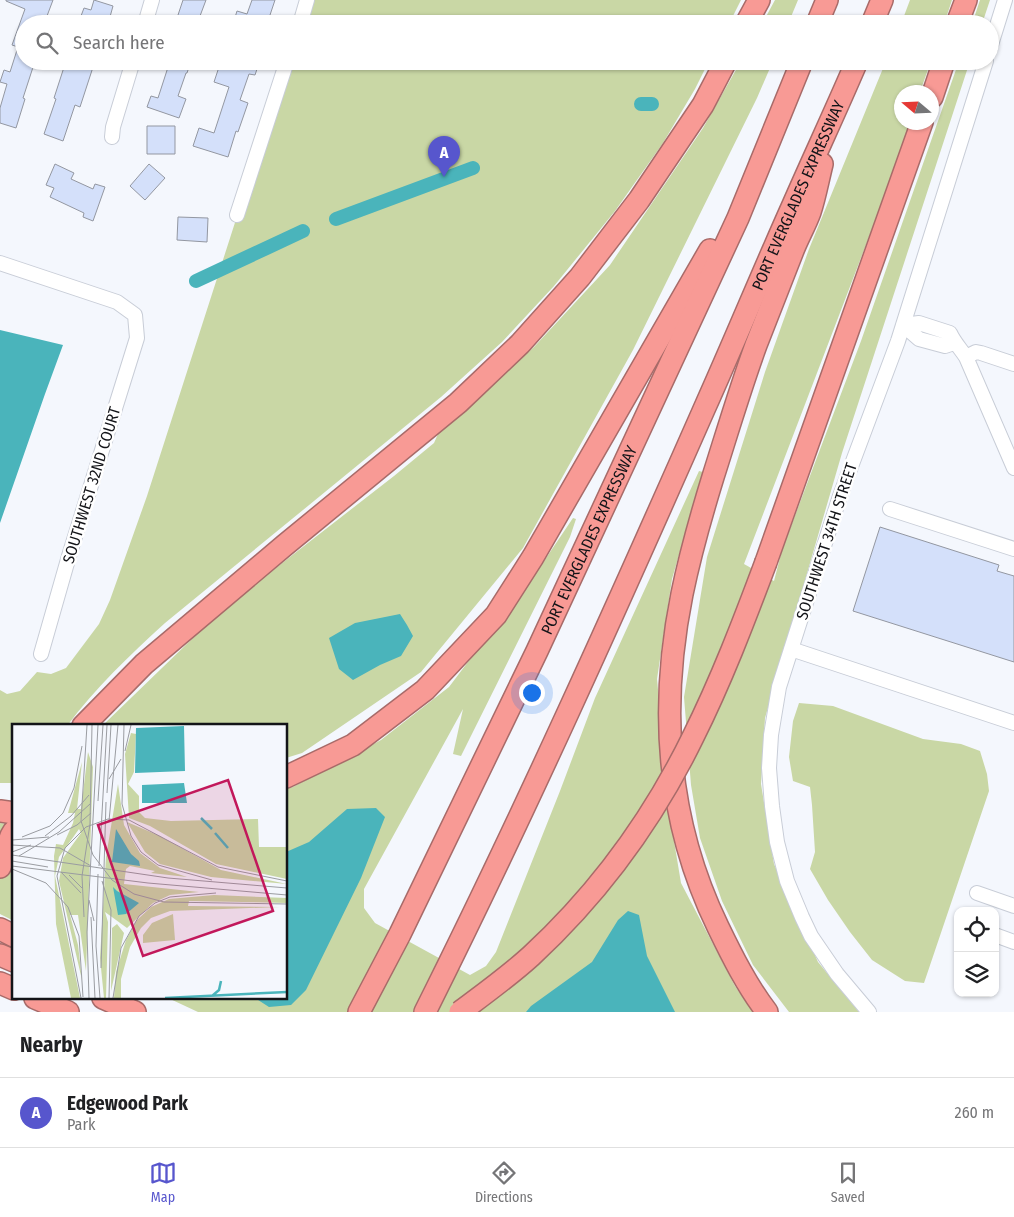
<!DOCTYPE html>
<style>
body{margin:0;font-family:"Fira Sans Condensed",sans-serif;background:#f6f6f6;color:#202124}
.controls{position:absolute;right:15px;bottom:15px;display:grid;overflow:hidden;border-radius:10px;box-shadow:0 1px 4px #0004}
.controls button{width:45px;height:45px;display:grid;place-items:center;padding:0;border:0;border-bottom:1px solid #e0e0e0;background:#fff;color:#202124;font:25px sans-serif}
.compass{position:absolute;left:894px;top:85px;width:45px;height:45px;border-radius:50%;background:#fff;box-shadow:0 1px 4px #0004;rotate:289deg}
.you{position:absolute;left:531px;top:692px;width:18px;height:18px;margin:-12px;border:4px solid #fff;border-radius:50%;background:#1a73e8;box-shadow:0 0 0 8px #1a73e833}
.badge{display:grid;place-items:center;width:32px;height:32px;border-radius:50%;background:#5756cd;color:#fff;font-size:16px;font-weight:700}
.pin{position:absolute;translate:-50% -41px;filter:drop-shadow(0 1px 2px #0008)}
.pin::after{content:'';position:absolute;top:26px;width:18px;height:15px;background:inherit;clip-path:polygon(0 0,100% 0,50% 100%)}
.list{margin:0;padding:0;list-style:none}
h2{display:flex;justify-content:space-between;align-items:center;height:65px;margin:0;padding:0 20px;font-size:21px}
h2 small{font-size:16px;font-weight:400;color:#757577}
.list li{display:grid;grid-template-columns:32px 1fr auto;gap:15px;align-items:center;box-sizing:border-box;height:70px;padding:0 20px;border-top:1px solid #e0e0e0}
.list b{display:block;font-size:19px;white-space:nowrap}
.list p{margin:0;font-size:16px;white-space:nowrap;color:#757577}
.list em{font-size:16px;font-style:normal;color:#757577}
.icon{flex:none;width:28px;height:28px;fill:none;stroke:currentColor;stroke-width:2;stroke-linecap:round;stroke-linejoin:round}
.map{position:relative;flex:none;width:1014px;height:1012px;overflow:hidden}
.search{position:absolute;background:#fff;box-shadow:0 1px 4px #0004;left:15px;right:15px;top:15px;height:55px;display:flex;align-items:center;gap:12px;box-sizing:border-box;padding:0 18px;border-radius:28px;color:#757577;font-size:19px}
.sheet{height:135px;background:#fff}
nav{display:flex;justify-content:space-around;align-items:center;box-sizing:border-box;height:70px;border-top:1px solid #e0e0e0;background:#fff;font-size:14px;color:#757577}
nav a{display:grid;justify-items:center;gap:2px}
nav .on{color:#5756cd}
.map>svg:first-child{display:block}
</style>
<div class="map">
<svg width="1014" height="1012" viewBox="0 0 1014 1012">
<rect width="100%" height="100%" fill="#f4f7fd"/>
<path fill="#c9d7a5" d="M307 0H741L729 24H300Z
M775 0H798L788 24H762Z
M910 0H952L944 24H901Z
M980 0H990L982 24H972Z
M287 61H709L695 89 663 143 615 211 554 286 502 342 441 397 165 623C130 655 95 688 67 726H14V783H0V690L7 694 20 691 37 672 51 674 66 668 99 624 110 600 147 496Z
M741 61H773L757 98 633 350 523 548 421 672 302 753 286 758V726H102L223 609 394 476 434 443 438 434 534 347 610 265 703 128Z
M886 61H931L920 92H902V122L910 123 885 195 744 564 774 581 782 550 861 341 959 61H970L842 453 765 718 761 784 774 864 818 962 859 1012H789L753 965 722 901 700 838 691 785 684 697 707 557 765 372 809 249Z
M699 471 703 472 672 579 657 679 670 817 681 883 735 986 753 1012H198L168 998H286V789L293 787 381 740 449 687 540 567 573 518 576 519 570 537 461 756 453 754 463 709 364 889V908L375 923 470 975 486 966 496 952 560 791 595 698Z
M799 703 833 706 923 739 961 744 980 751 987 774 989 791 924 983 905 981 872 960 850 932 828 900 810 869 815 852 812 805 810 787 793 781 789 757 793 721Z
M0 823 14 825V921L0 914Z"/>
<path fill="#4ab4bb" d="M0 330 63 345 45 394 0 523Z
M400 614 407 625 413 636 401 656 380 665 353 680 339 669 329 638 355 623Z
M376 808 385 817 361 878 306 990 291 1005 269 1007 255 998H286V852L309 842 347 809Z
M628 911 639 915 647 956 675 1012H526L531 1006 592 962 618 920Z"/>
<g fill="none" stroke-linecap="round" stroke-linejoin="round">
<path stroke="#4ab4bb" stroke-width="14" d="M641 104H652
M336 219 473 168
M196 281 303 231"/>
</g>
<path fill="#d4e0fa" stroke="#9397a1" d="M6 0H53L47 16H45L42 24H24V61H35L23 98 25 99 16 128 0 123V108L7 84 0 82 4 70 10 72 18 47 12 45 25 9 6 1Z
M94 0 113 6 108 24H78L84 8 91 10Z
M183 0H206L197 24H175Z
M252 0H275L268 21 270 22V24H233L237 11 247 14Z
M66 61H95L80 107 75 105 63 141 44 134 56 99 54 98Z
M170 61H191L187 73H186L178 96 186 99 179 118 147 107 151 96 158 98Z
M221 61H245L258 66 255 75 249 74 240 100 248 103 238 132 236 131 228 157 193 146 199 128 214 133 229 87 214 82Z
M147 126H175V154H147Z
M55 164 74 173 71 179 93 189 95 184 105 187 93 221 83 217 84 213 50 197 54 188 46 185Z
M149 164 165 178 145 200 130 186Z
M178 217 208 218 207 242 177 240Z
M880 527 999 565 997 571 1014 576V662L853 611Z"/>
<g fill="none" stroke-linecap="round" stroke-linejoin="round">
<g stroke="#c8cdd7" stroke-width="16">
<path id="minor" d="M145 24 152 0
M300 24 307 0
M990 48 1005 0
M112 137 113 127 133 61
M237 215 287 61
M0 263 117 302 135 315 137 338 69 556 41 654
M903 325 919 323 950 333C954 342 960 348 966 357L1014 468
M903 325 919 339 945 346 954 343
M966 357 976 352 981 353 1014 364
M890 509 1014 549
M791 649 1014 723
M977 893 1014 906
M995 935 1014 942
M869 1012 837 974 811 936 802 917 787 881 777 842 772 806 769 768 771 735 779 687 840 496 898 341 986 61"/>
</g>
<g stroke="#a86b69" stroke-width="24">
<g id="highway">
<path d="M746 24 759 0"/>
<path d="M817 24 827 0"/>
<path d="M872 24 882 0"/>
<path d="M957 24 966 0"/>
<path d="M932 97 944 61"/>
<path d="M766 562 922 122"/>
<path d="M83 726 144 664 285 545 458 403 520 344 580 277 639 200 703 105 726 61"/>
<path d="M286 777 353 745 425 690 496 615 533 557 710 250"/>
<path d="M0 811 14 813"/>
<path d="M0 867 11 836 14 831"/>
<path d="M0 929 14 936"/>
<path d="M0 955 14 961"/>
<path d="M0 983 14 989"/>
<path d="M35 998 68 1012"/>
<path d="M103 998 135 1012"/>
<path id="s1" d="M359 1012 400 934 537 651 738 218 802 61"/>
<path id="s2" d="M425 1012C524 814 615 611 705 407 735 340 763 272 793 205 814 157 836 110 857 61"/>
<path d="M767 1012C747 986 732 956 718 927 667 822 659 708 682 594 690 555 701 516 713 477 727 433 740 389 756 345 768 314 780 284 792 253 797 239 805 226 810 212 815 197 818 180 822 164"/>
</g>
</g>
<use href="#minor" stroke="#fff" stroke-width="14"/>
<use href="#highway" stroke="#f89a95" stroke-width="21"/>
<g stroke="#a86b69" stroke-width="24" stroke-linecap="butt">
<path id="highway-bridge" d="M460 1012C484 994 509 976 531 956 598 894 653 819 693 737 721 681 744 621 766 562"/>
</g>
<use href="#highway-bridge" stroke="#f89a95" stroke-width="21"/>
</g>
<g text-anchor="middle" stroke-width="5" stroke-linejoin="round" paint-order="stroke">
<g font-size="16" fill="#131418" stroke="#fff">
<text dy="6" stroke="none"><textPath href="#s2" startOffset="898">PORT EVERGLADES EXPRESSWAY</textPath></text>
<text transform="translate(91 485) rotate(-73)" y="6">SOUTHWEST 32ND COURT</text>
<text dy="6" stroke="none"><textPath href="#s1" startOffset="525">PORT EVERGLADES EXPRESSWAY</textPath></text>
<text transform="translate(826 541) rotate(-72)" y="6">SOUTHWEST 34TH STREET</text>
</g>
</g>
<g transform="translate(12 724)">
<rect width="275" height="275" fill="#f4f7fd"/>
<path d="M119 9 124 10 122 48 116 60 127 72V88L133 94 159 97 246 95 247 123H275V155L204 140 138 102 117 94 113 30ZM76 28 81 43 74 247 66 191H58L66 221 70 256 47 157 51 134 69 109 67 105 47 133 43 152 68 274H59L44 200 42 132 44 120 51 121 61 99 63 89H56L70 38 65 85H69ZM106 60 112 101 128 129 148 144 175 153 139 149 143 147 118 142 114 145 112 160 187 168 158 171 141 179 115 204 93 188 96 198 94 274H92L88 234 94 133ZM115 98 148 112 209 146 275 160 199 153 148 140 133 128ZM202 171 275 174V179L177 177 176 182 268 183 158 187 139 194 129 204 118 223 109 255V274H102L104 248 114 216 125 196 139 183 157 175ZM161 190 163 216 131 219V211L140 199ZM105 200 112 209 99 267 100 204Z" fill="#c9d7a5"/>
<path d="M172 2 173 47 123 49 124 4ZM172 59 175 79H130V61ZM104 105 119 130 127 137 128 142 100 138ZM101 163 105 167 127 179 114 190 106 191Z" fill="#4ab4bb"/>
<path fill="none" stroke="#4ab4bb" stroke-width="2.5" d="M189 94 200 105M203 109 216 124M200 272 207 266 209 257M153 274 275 268"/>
<path fill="none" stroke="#9a9ca1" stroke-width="1" d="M75 1 69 97 81 131 100 156 122 170 152 178 275 180M112 1 110 80 119 112 129 128 146 141 200 156M113 27 119 1M97 55 109 35M95 69 99 1M86 77 91 1M97 97 106 1M45 111 65 101 79 89M33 112 59 92 77 71M10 113 38 102 51 89 62 64 70 22M0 116 37 113M0 121 48 124 79 142M0 128 19 121M0 131 156 154 275 164M7 132 47 108 78 80M0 137 36 143M0 142 136 159 275 171M87 142 95 1M0 145 34 159 56 183 67 212 71 273M49 148 69 169M86 150 84 222 88 274M57 151 70 164M90 157 99 186 97 274M77 176 82 197M72 193 70 152 78 100 80 1M79 193 83 274M89 244 94 78M69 274 45 152 53 124 74 103 96 95 117 96 206 143 275 157M77 274 75 208 86 1M101 274 109 224 127 192 143 179 158 173 204 169"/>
<path fill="#c2185b" fill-opacity="0.15" stroke="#c2185b" stroke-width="2.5" d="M216 56 261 187 131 232 86 101Z"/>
<rect width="275" height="275" fill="none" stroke="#131418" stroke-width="2.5"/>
</g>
</svg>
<div class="controls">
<button><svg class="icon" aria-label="locate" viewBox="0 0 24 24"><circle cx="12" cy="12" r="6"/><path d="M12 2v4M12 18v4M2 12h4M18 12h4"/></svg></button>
<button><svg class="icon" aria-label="layers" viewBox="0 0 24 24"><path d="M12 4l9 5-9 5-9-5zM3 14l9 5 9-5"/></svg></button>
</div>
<svg class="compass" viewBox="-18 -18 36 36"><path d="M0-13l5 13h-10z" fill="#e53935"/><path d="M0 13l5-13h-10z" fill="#757577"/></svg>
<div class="you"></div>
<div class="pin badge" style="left:444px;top:177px">A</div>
<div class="search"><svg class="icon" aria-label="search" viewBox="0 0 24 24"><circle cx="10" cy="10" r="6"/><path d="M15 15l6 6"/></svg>Search here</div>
</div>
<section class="sheet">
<h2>Nearby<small></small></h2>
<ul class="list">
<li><span class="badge">A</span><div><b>Edgewood Park</b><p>Park</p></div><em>260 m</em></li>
</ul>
</section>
<nav>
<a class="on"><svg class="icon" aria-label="map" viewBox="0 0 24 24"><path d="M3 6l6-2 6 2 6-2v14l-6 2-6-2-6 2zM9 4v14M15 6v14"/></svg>Map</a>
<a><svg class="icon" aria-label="directions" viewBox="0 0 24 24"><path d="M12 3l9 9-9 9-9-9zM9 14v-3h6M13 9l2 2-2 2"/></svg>Directions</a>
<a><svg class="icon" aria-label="saved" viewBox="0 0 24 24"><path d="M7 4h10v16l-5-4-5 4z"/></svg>Saved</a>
</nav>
